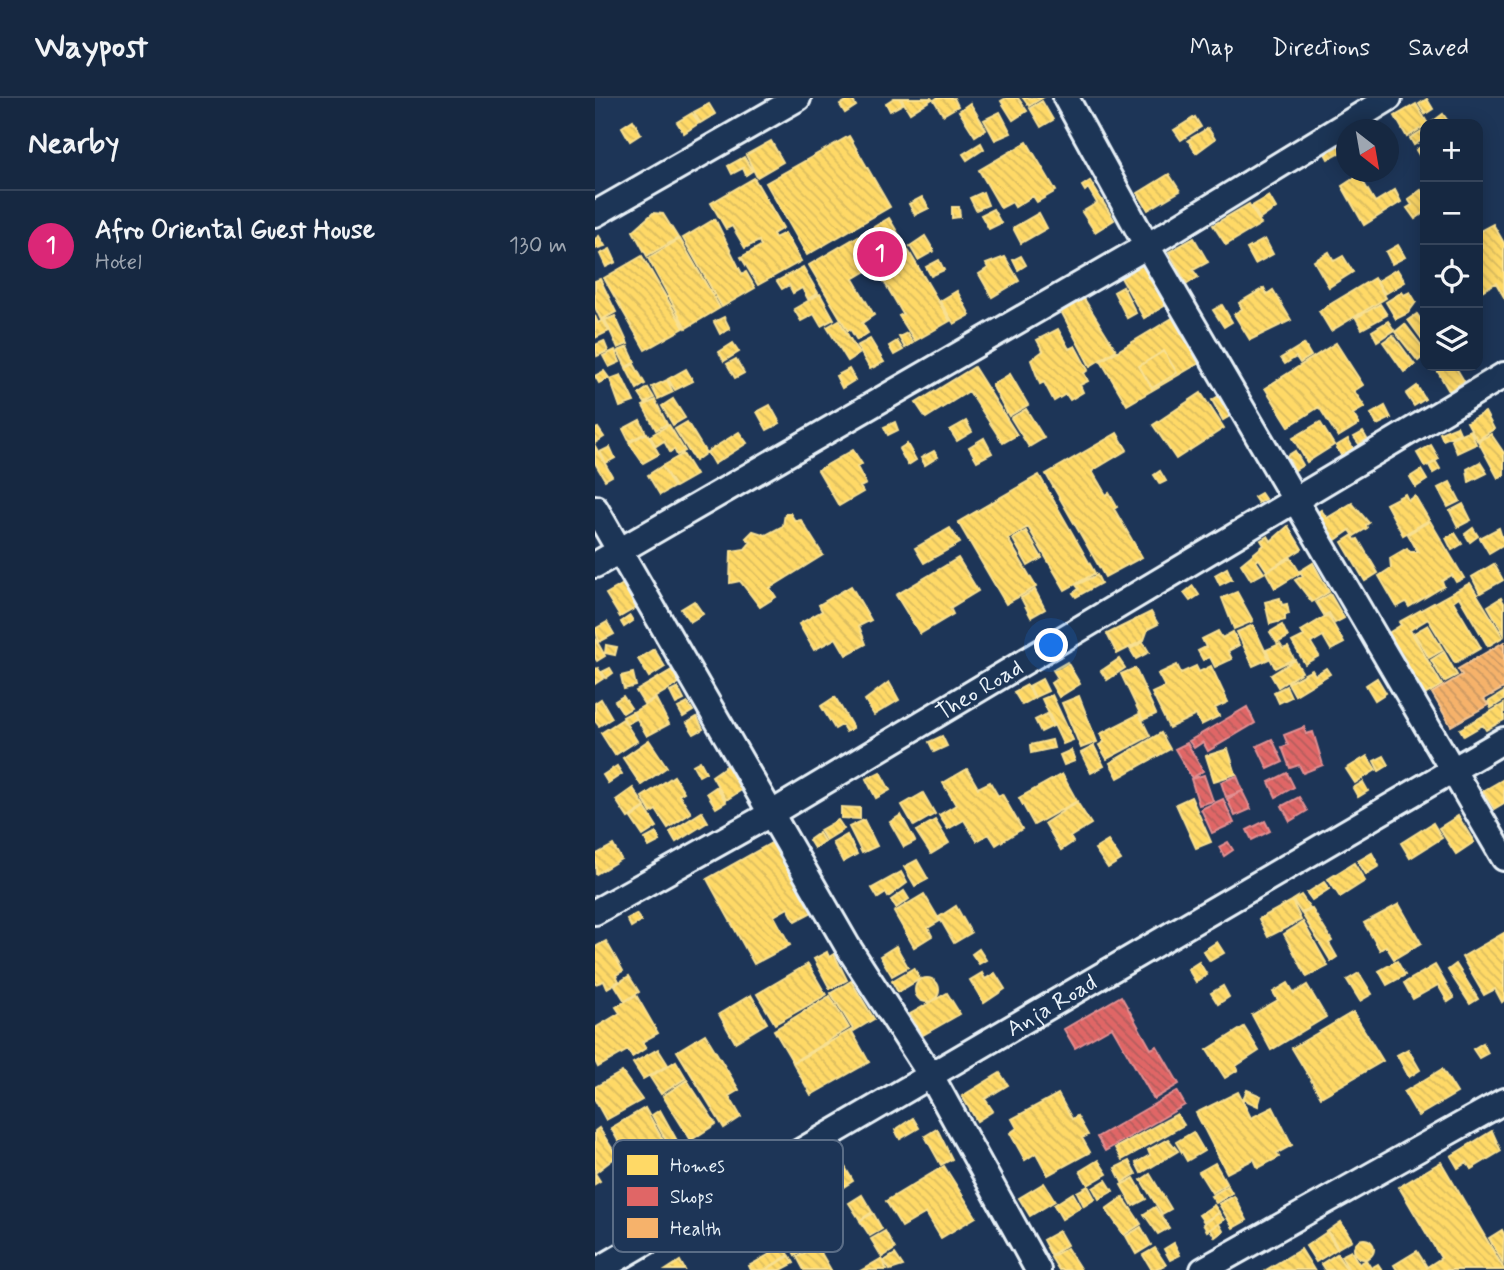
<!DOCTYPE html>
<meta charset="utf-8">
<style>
body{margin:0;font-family:Mynerve,sans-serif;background:#1f3048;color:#f1f3f6}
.controls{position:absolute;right:21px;top:21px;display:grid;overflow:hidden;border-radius:14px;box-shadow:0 4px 18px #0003}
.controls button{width:63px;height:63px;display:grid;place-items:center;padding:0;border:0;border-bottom:2px solid #35445a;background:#162841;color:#f1f3f6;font:35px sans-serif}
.compass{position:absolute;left:741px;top:21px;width:63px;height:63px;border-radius:50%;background:#162841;box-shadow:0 4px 18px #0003;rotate:149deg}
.you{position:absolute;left:457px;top:548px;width:24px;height:24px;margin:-18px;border:5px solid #fff;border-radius:50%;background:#1a73e8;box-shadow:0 0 0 10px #1a73e833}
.badge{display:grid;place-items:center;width:46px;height:46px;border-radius:50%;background:#db2777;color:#fff;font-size:23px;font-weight:700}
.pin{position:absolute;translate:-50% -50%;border:4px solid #fff;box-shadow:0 2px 7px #0006}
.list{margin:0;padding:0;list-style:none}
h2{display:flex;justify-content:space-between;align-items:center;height:91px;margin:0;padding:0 28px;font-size:30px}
h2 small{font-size:23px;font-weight:400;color:#9ea6b1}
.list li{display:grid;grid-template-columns:46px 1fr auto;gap:21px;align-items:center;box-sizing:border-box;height:112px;padding:0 28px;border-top:2px solid #35445a}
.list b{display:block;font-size:26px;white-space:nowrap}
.list p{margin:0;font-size:23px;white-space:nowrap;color:#9ea6b1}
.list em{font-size:23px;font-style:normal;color:#9ea6b1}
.icon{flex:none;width:38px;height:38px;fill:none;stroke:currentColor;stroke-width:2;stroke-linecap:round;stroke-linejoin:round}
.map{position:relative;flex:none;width:909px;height:1172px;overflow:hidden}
header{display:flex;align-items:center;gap:42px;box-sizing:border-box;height:98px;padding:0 35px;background:#162841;border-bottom:2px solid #35445a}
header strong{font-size:33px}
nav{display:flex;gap:38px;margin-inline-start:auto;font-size:24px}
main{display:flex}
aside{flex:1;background:#162841}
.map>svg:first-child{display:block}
</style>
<header>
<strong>Waypost</strong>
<nav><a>Map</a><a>Directions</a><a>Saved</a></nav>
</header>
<main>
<aside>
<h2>Nearby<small></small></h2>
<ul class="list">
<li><span class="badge">1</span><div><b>Afro Oriental Guest House</b><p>Hotel</p></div><em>130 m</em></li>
</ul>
</aside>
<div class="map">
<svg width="909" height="1172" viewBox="0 0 909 1172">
<defs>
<pattern id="homes-back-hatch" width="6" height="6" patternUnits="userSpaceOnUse" patternTransform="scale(1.75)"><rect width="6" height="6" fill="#ffd966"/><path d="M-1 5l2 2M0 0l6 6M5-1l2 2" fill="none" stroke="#dabc60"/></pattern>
<pattern id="shops-back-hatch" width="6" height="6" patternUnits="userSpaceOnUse" patternTransform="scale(1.75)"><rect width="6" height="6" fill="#e06666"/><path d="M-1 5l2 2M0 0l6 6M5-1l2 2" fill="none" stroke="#b25d5e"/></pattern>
<pattern id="health-back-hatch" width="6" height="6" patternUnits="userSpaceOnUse" patternTransform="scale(1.75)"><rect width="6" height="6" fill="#f6b26b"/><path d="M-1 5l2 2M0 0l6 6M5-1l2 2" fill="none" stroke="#ca9863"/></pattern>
</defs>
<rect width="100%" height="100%" fill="#1d3557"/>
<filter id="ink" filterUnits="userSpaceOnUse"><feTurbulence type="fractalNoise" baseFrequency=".0143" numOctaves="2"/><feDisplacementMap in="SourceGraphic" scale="14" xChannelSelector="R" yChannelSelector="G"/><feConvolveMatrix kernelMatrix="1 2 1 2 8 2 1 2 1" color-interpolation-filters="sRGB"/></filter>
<g filter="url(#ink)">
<path fill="url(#homes-back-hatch)" stroke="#f8e092" stroke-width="2" fill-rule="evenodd" d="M256 0 261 8 250 15 245 7Z
M299 0H304L308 6 295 13 291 5Z
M306 0H336L337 1 315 15Z
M342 0H359L363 8 348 17 339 2Z
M411 0H423L432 13 418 22 406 3Z
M428 0H447L434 8Z
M832 1 838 11 830 16 824 6Z
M447 3 458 22 446 29 435 10Z
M375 5 391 31 380 38 364 13Z
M114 6 120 16 105 25 99 14Z
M821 6 833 26 812 39 800 18Z
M405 14 416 35 400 42 389 22Z
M97 15 104 25 89 35 82 24Z
M848 16 855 26H838L837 24Z
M600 19 606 29 586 42 579 32Z
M777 19 784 32H762Z
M38 22 46 36 35 43 27 29Z
M613 30 620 41 601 55 593 42Z
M830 31V40L819 47 815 40Z
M254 38 295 109 212 157 171 85Z
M745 39 751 51 733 61 727 50Z
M176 43 188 64 162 79 151 57Z
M432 44 461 93 442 104 438 98 420 109 417 104 406 110 384 72Z
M386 45 389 51 372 62 368 56Z
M830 46V67L821 52Z
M149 59 157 73 151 77 148 70 137 76 133 68Z
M574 76 585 93 553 112 543 95Z
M764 77 780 104 800 92 806 104 769 127 747 88Z
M159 80 188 130 178 136 180 140 190 135 206 163 163 187 146 159 166 148 164 143 150 150 137 128 131 131 116 105Z
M495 83 519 122 500 134 487 114 502 105 493 90 490 93 487 88Z
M826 92 830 98V114L820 121 812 110 817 107 813 101Z
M388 94 393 107 381 112 375 100Z
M674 98 681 110 665 121 657 108Z
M327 99 334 110 320 117 314 106Z
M654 106 666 126 631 147 618 127Z
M357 109H364L365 119 357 120Z
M398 111 406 125 394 131 386 117Z
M58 115 68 116 83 140 52 158 38 133Z
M444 115 452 130 426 145 418 130Z
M294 120 355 223 320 243 304 218 308 216 280 168 258 181 279 217 267 225 273 235 262 242 255 231 253 233 214 167Z
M120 121 147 176 151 174 160 190 127 209 88 140Z
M898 126 909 145V199L901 185 883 195V151L887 149 883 134Z
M4 138 10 148 0 151V141Z
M330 138 339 153 323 162 315 148Z
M599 140 613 164 598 172 603 179 592 186 574 154Z
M85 141 125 210 91 230 53 160Z
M670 141 678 156 660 166 652 151Z
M803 147 810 159 797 166 791 154Z
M15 151 21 164 11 169 5 156Z
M734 154 739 163 748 158 758 174 734 189 719 163Z
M47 158 89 230 50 252 9 180Z
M426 158 431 167 423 172 418 162Z
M410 159 424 183 397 199 384 176 393 170 391 166Z
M344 162 349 172 336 178 331 169Z
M547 166 571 207 549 220 525 178Z
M208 169 223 195 213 201 207 190 198 195 194 187 187 191 182 183Z
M802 171 810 184 790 196 782 183Z
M779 180 791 200 736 233 724 213Z
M5 181 21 214 6 222 0 209V183Z
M528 189 541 215 532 220 519 194Z
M669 190 672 196 678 192 696 222 655 242 639 216 647 211 644 205Z
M362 193 375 217 359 226 345 203Z
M807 194 809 197 815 194 821 204 813 215 801 221 791 204Z
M225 196 239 221 226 228 219 216 206 223 199 211Z
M488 199 521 252 495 268 466 213Z
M785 206 792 217 767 231 761 220Z
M627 207 637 224 629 229 618 212Z
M822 216 830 228 829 244 813 222Z
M0 218 3 225 8 222 14 233 0 240Z
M20 218 33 246 23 250 10 222Z
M129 219 135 231 125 236 119 224Z
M579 219 606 264 532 307 506 263ZM569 253 582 275 557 290 544 268Z
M244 222 264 256 253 263 232 229Z
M793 223 799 232 782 243 777 233Z
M810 226 830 252V257L823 263 800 234Z
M463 231 474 251 480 248 493 272 489 275 493 283 485 287 488 294 475 302 471 296 459 303 449 284 445 286 436 262 448 253 442 242Z
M312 235 318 245 310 250 304 239Z
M798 237 820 267 809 274 788 244Z
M275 241 289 264 275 271 262 248Z
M9 243 13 253 2 258 0 247Z
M302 243 308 252 299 257 294 248Z
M138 245 144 254 129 263 124 254Z
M741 245 768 287 759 293 770 309 758 316 764 326 743 339 724 309 694 328 670 290Z
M709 246 716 258 705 265 701 259 690 266 686 260Z
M33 249 40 264 31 269 23 253Z
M20 252 25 264 14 269 8 258Z
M569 253 582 275 557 290 544 268Z
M141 261 149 275 140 280 132 266Z
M39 266 50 286 42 291 31 270Z
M849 268H860L869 283 854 293 842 272Z
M379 269 422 337 408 345 374 293 331 320 321 305Z
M91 271 98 283 80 292 73 281Z
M254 271 260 282 247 290 241 278Z
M9 273 14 280 4 285 0 278Z
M415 276 433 307 414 318 397 287Z
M26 277 39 304 25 309 15 281Z
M72 282 78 294 63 301 57 289Z
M822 288 830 301 819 308 811 296Z
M53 290 59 300 50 305 44 296Z
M606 295 629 330 581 361 558 327Z
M629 295 640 315 628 322 617 302Z
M78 301 90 320 78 327 67 308Z
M60 302 72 326 61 332 48 308Z
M175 307 185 325 172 332 162 314Z
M790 308 796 320 782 327 776 316Z
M431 311 449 340 434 349 416 320Z
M890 314 899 331 882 342 872 324Z
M45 322 51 335 34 343 28 331Z
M371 323 377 334 362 343 355 332Z
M92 324 111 355 100 363 80 331Z
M300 324 303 332 293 337 289 329Z
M725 324 739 347 712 364 698 340Z
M74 327 90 353 82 357 79 351 75 354 69 343 61 348 55 338Z
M862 328 865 335 848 342 845 335Z
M3 330 9 339 0 345V331Z
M875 332 881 346 862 355 856 340Z
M144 334 152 345 119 366 112 354Z
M768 334 772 341 764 346 759 339Z
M52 335 64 356 48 365 34 345Z
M522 335 532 352 497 373 511 397 514 395 522 409 519 411 547 459 510 479 451 376Z
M896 336 909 355V377L903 380 883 343Z
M389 340 397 355 382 363 374 349Z
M753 341 759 352 747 359 741 348Z
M312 346 321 362 313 367 304 351Z
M836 347 844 361 830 369 822 355Z
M0 348 17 378 10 382 0 365Z
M15 349 20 360 11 365 5 354Z
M258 352 267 366 262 369 271 386 265 389 268 394 244 408 223 372Z
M339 353 343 359 330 367 326 360Z
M700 353 708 367 700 372 692 358Z
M88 356 101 377 80 389 67 368Z
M841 364 845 371 838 375 834 367Z
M885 364 892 375 874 384 872 371Z
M67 368 79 389 65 397 53 377Z
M826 372 832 382 821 389 815 379Z
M565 373 571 383 565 386 559 377Z
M444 377 500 475 470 492 433 429 413 441 441 489 411 506 363 424Z
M855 384 865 403 853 409 843 390Z
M666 395 670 401 663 405 659 399Z
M810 396 813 402 820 398 834 422 808 437 791 406Z
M757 405 774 425 771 427 772 430 759 438 755 432 739 443 722 415 726 412 732 420Z
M868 406 876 422 863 429 855 413Z
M195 415 200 423 206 422 228 457 175 490 181 499 165 509 145 483 135 485 136 453 150 451 156 444 151 440 158 433 171 437 188 428 190 416Z
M835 423 869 480 861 484 857 477 847 483 849 488 814 509 811 504 802 509 784 478 796 470 795 460 812 450 815 454H823L813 436Z
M693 428 707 451 672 473 664 461 661 463 669 475 656 482 646 466 669 447 666 442 673 438 676 443Z
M355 430 365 445 329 465 320 450Z
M878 430 883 438 875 444 870 436Z
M904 430 909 446 894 455 885 440Z
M431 433 447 460 433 468 418 441Z
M860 435 867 446 857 452 851 440Z
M758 437 760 442 763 441 783 475 770 483 747 444Z
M363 460 383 493 355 510 358 516 325 536 301 497Z
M696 460 705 475 680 490 671 474Z
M718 465 734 494 717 504 700 482 708 478 705 473Z
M899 466 908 482 885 495 877 479Z
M632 470 637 481 625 487 620 477Z
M502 477 506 485 481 499 478 495 484 491 481 487Z
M30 485 44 508 25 519 11 496Z
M875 485 908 539 893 548 864 499 858 503 886 550 860 565 833 521 815 532 847 587 828 598 792 536 806 527 804 524Z
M256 488 276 522 264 528 271 546 251 557 241 540 219 552 204 526 227 513 224 507Z
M598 488 604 497 595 503 589 495Z
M440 492 450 511 436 519 426 500Z
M642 494 658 523 639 531 627 500Z
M735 496 749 520 740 525 734 515 729 517 721 504Z
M685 500 687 507 692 506 694 516 690 517V522L675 526 670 504Z
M906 500 909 505V536L893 508Z
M99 503 108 516 95 524 86 511Z
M556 514 563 526 553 531 549 542 522 556 512 536Z
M733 517 749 545 736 552 728 538 716 545 724 558 710 566 697 544 709 538 706 533Z
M35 518 38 523 29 529 26 524Z
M12 524 19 536 4 544 0 531Z
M658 527 674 561 658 568 642 534Z
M687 527 693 539 682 545 675 534Z
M833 527 848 552 834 560 819 535Z
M623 533 627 540 638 534 644 547 633 553 637 561 620 569 615 559 608 562 603 553 611 549 607 541Z
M0 540 10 558 2 563 0 560Z
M548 544 554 554 541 561 535 551Z
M685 546 688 551 693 549 699 561 680 570 671 552Z
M11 547 22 549 20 557 10 555Z
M59 551 70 569 54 579 43 561Z
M849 554 862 577 849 584 836 562Z
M524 561 530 570 512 582 506 573Z
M700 562 707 574 683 589 676 577Z
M472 564 485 586 464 599 456 585 463 580 458 572Z
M582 567 586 575 601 568 604 574 616 568 633 604 620 610 624 618 606 627 601 617 574 630 557 595 570 589 563 576Z
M3 570 9 580 0 586V571Z
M15 570 18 575 11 580 7 574Z
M540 570 561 616 548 622 526 576Z
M731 570 735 576 700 597 693 585 717 572 720 577Z
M77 572 84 585 49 606 41 593Z
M38 575 41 588 29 591 26 578Z
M782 580 791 595 780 602 771 587Z
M447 581 453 593 440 599 434 588Z
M294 584 304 602 279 617 270 602Z
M432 587 439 600 427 607 419 594Z
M691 588 696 599 684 605 679 594Z
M83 590 89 602 81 606 75 594Z
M909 594V602L896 610 893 604Z
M457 597 478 642 468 646 447 601Z
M28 598 36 610 28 615 20 603Z
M484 598 502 644 486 650 467 605Z
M240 599 258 630 251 634 247 627 240 631 226 608Z
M6 601 17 620 4 628 0 623V605Z
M61 601 74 626 52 638 38 614Z
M93 605 98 613 88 619 83 610Z
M909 606V622L891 632 888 627 869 638 865 631Z
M37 614 41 621 31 626 28 619Z
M452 616 458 628 446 634 440 622Z
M544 616 555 638 512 661 504 647 509 644 505 636Z
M102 619 108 631 99 636 92 625Z
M28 621 42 643 20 657 6 635Z
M566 635 575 651 523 680 515 665Z
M347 638 352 648 339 654 334 644Z
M54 642 72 669 46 687 28 660Z
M457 642 459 650 436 655 435 647Z
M499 648 509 668 496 675 486 655Z
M633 651 641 676 619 683 611 658Z
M476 652 480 663 469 667 465 657Z
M772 658 781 672 760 685 751 671Z
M789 658 794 667 784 673 779 663Z
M105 663 111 674 104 678 98 667Z
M133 667 148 691 131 702 117 678Z
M22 668 27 676 13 685 8 677Z
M372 671 383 690 395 684 403 698 407 696 427 731 401 747 394 736 382 743 369 722 353 731 344 717 361 707 348 685Z
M285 674 295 692 281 700 271 681Z
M467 676 482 703 439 727 424 700Z
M79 678 89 694 84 697 96 715 73 730 61 712 56 715 47 699Z
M909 681V705L899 711 888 693Z
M768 684 773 693 763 699 758 690Z
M121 689 131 704 121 710 112 695Z
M38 690 50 709 33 720 21 702Z
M328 695 340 716 319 728 307 707Z
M596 699 616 744 601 750 581 706Z
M482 704 496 726 475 739 478 744 466 752 450 725Z
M246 709 265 710V721L246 720Z
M50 710 62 729 48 738 36 720Z
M107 714 113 724 81 744 75 734Z
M306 717 320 743 309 749 295 724Z
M863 718 879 744 861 756 844 730Z
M243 722 249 731 231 742 225 732Z
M269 722 282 748 267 755 254 729Z
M340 722 354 745 336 756 321 733Z
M838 725 847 740 815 760 806 745Z
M61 735 65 743 54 749 50 741Z
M224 735 229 743 219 750 214 742Z
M252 737 262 756 248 764 238 745Z
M513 743 526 762 513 770 500 751Z
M178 744 217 814 200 823 193 810 179 818 195 847 159 866 112 781Z
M18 747 26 761 1 776 0 757Z
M777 755 784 768 771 776 763 763Z
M322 762 333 781 320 788 309 769Z
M759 765 770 783 745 799 733 781Z
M306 774 312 785 293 799 291 795 283 800 277 790Z
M729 784 734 791 717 802 712 795Z
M309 793 314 801 301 810 296 802Z
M329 796 345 823 333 830 337 838 319 849 299 814Z
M706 797 715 810 706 815 698 802Z
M697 803 706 822 673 839 664 821Z
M804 806 826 845 799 861 791 848 785 852 769 825Z
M361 808 376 835 359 845 344 819Z
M717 811 737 843 734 845 742 859 736 863 707 816Z
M41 816 46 823 36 829 32 821Z
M708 824 733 868 712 879 689 836Z
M909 835V902L907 904 900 891 889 897 867 859Z
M11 843 28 873 21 877 24 883 12 890 9 883 0 886V849Z
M622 844 629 855 615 863 608 853Z
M301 848 313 869 297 878 285 858Z
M384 851 391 862 384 866 377 856Z
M232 854 234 859 239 856 252 882 235 891 219 861Z
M802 863 810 877 792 887 784 873Z
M604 864 612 877 601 884 593 871Z
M213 866 231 897 180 926 162 896Z
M861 866 883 901 875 906 853 872Z
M840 867 859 900 853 904 843 887 818 901 809 885Z
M319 870 325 881 303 894 297 883Z
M387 875 390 881 400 875 410 891 389 905 375 882Z
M764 875 777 896 765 903 752 882Z
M34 878 44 894 30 903 20 887Z
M320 892a12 12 0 1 1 24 0a12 12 0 1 1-24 0Z
M256 883 279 921 259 933 236 895Z
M693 885 699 895 712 887 731 919 676 952 657 917 683 902 678 894Z
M628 888 634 899 623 906 616 895Z
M352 895 365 916 328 937 315 916Z
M41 897 63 935 47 944 51 950 37 959 33 952 3 969 0 963V930L25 915 21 909Z
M156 897 172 925 140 944 124 916Z
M235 898 254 930 198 964 179 932Z
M758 914 788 963 726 999 697 950Z
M649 929 664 953 641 968 643 972 630 980 612 952Z
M256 932 274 964 216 997 198 965Z
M110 936 144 992 134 998 146 1019 129 1030 82 953Z
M888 945 893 955 884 960 878 951Z
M63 951 73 967 48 981 38 965Z
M813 951 825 972 814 979 802 957Z
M81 963 91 980 66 996 55 979Z
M847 971 862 995 823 1018 809 994Z
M27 974 47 1002 11 1022 0 1002V989Z
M405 975 413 987 390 1001 398 1013 382 1023 367 998Z
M92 982 121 1026 96 1042 68 998Z
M652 992 666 998 663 1008 648 1001Z
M643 994 656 1020 678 1009 697 1047 682 1055 684 1059 663 1070 659 1061 632 1075 601 1015Z
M463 996 477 1021 482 1018 493 1037 487 1040 495 1054 453 1077 441 1055 430 1062 415 1035 422 1030 417 1021Z
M50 1010 70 1046 36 1066 16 1030Z
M65 1012 85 1048 76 1052 57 1017Z
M582 1016 589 1027 527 1062 520 1050Z
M318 1020 324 1030 305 1041 300 1032Z
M4 1030 22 1058 0 1075 5 1083 0 1086V1033Z
M342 1031 357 1061 346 1067 330 1038Z
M897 1033 906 1053 876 1071 872 1064 863 1070 856 1058Z
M598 1034 609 1053 592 1063 581 1044Z
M573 1041 583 1053 546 1075 541 1065 555 1057 553 1052Z
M246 1062 258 1083 242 1093 230 1071Z
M503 1062 512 1076 493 1087 485 1073Z
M534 1063 541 1076 527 1084 520 1070Z
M846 1064 909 1171V1172H802L799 1167 822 1153 832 1169 846 1160 804 1089Z
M620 1065 632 1086 617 1095 604 1074Z
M349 1068 381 1119 346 1140 331 1115 307 1129 291 1103Z
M555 1076 576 1111 567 1116 546 1082Z
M539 1080 551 1101 538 1108 526 1087Z
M511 1082 518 1093 504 1101 498 1090Z
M449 1085 460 1103 435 1118 424 1100Z
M493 1088 500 1101 489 1108 482 1094Z
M633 1088 637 1095 621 1105 616 1098Z
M478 1095 486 1109 467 1121 459 1107Z
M267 1097 277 1114 265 1122 254 1105Z
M639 1098 652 1122 638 1130 624 1106Z
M528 1099 546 1126 529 1137 511 1111Z
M619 1107 624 1114 609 1124 604 1117Z
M560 1109 574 1130 563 1136 549 1116Z
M278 1115 287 1131 275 1138 265 1123Z
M624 1115 629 1122 612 1133 608 1126Z
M746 1124 757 1142 743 1150 733 1133Z
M624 1126 628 1133 620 1139 615 1131Z
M210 1129 219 1146 200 1157 191 1140Z
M546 1129 556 1147 541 1156 531 1138Z
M907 1132 909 1136 908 1165 894 1140Z
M290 1133 300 1151 287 1159 276 1141Z
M464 1133 472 1147 456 1157 448 1142Z
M732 1134 742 1151 721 1164 711 1148Z
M759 1151a10 10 0 1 1 20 0a10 10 0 1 1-20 0Z
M579 1145 585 1157 575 1162 569 1151Z
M189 1148 194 1157 169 1172H156L154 1168Z
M222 1148 236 1172H209L202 1159Z
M472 1150 486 1172H464L456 1159Z
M560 1150 571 1167 557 1172 548 1157Z
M706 1151 719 1172H671Z
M756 1153 764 1166 771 1162 776 1170 783 1166 787 1172H754L746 1158Z
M300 1156 308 1168 295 1172 289 1163Z
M742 1156 752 1172H730L726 1166Z
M195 1158 199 1165 186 1172H170Z
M286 1161 292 1172H267Z
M85 1163 90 1172H71Z"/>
<path fill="url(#shops-back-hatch)" stroke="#e29092" stroke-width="2" d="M652 609 660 625 613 653 608 644 599 650 594 643Z
M709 629 711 636 718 634 728 667 708 675 704 667 695 670 687 649 693 647 689 637Z
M677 641 688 664 673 671 662 648Z
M592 645 608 673 597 680 580 651Z
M692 675 699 689 681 699 674 684Z
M609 677 618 703 604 707 596 681Z
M642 678 648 693 631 699 626 684Z
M647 693 656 711 640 718 632 701Z
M704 699 712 713 695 723 687 708Z
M628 701 639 725 617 735 606 711Z
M670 723 675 733 657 742 652 732Z
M633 744 638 752 629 758 624 749Z
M526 898 556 951 562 948 584 986 559 1001 517 929 480 950 469 931Z
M582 993 590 1007 510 1053 502 1039Z"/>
<path fill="url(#health-back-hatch)" stroke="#f2c595" stroke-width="2" d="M909 544V590L889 601 893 607 856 628 837 595 867 577 863 571Z"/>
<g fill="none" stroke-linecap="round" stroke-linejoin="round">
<g stroke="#e8f1f8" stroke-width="30">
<g id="minor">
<path d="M471 0 552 148 909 760"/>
<path d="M0 116 203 0"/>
<path d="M0 410 253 849 335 976 443 1172"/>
<path d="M0 467 552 148 794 0"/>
<path id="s1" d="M0 814 177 715 909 277"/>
<path id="s2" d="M3 1172 909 642"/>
<path d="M608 1172 909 1003"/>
</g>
</g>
<use href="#minor" stroke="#1d3557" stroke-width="24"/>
</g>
</g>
<g text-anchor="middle" stroke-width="7" stroke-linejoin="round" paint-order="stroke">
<g font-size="23" fill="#e8f1f8" stroke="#1d3557">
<text dy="8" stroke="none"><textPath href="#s1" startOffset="444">Theo Road</textPath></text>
<text dy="8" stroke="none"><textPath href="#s2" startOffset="525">Anja Road</textPath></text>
</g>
</g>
<rect x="18" y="1042" width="230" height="112" rx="10" fill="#1d3557" stroke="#5a6d87" stroke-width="2"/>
<rect x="32" y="1057" width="31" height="20" fill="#ffd966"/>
<rect x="32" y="1089" width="31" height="19" fill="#e06666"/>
<rect x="32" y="1120" width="31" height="20" fill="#f6b26b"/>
<g font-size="19" fill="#e8f1f8">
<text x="75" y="1074">Homes</text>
<text x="75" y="1105">Shops</text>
<text x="75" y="1137">Health</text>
</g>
</svg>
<div class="controls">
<button>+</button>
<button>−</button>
<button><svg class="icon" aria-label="locate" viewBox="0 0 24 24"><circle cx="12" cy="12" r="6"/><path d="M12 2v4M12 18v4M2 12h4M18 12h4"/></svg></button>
<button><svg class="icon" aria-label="layers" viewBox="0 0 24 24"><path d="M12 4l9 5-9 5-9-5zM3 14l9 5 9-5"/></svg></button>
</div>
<svg class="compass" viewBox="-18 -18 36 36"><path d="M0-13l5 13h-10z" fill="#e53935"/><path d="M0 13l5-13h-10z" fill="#9ea6b1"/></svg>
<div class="you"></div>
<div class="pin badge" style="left:285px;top:156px">1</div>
</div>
</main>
